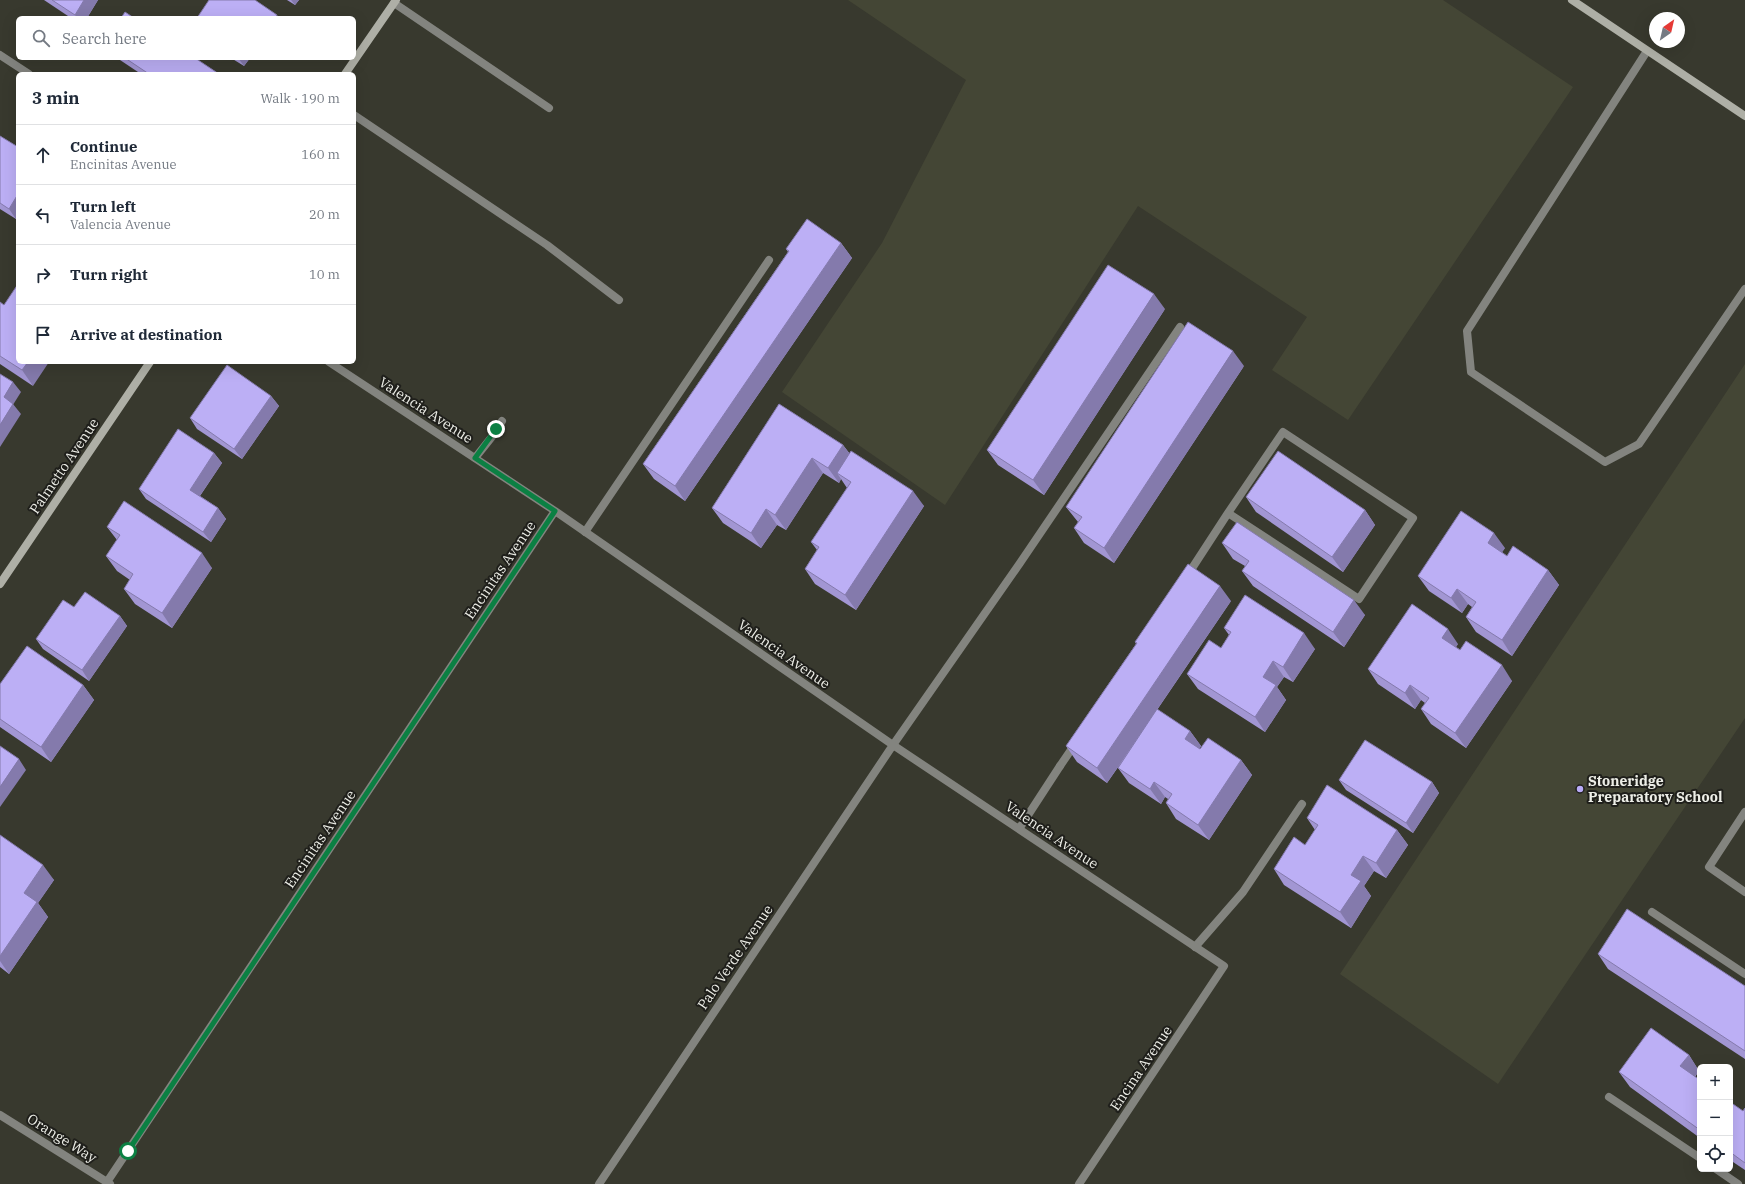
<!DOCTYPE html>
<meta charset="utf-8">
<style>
body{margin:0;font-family:"IBM Plex Serif",serif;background:#f2f2f3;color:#1f2937}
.controls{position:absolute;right:12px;bottom:12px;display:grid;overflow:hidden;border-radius:6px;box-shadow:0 4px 16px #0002}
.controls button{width:36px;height:36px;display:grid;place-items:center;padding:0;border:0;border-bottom:1px solid #e0e1e3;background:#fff;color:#1f2937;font:20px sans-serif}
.compass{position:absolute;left:1649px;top:12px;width:36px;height:36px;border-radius:50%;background:#fff;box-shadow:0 4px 16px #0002;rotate:34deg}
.stop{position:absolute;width:12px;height:12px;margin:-9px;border:3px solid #0b8043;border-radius:50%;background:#fff}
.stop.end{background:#0b8043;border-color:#fff;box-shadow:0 1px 4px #0008}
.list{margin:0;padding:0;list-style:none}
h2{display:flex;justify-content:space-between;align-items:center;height:52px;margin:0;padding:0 16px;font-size:17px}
h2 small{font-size:13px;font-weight:400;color:#747a83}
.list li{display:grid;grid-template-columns:26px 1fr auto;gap:12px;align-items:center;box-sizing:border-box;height:60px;padding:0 16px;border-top:1px solid #e0e1e3}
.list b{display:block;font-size:15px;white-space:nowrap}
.list p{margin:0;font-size:13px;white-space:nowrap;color:#747a83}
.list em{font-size:13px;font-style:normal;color:#747a83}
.icon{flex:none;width:22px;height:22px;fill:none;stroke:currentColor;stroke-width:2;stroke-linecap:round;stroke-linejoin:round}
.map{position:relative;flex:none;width:1745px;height:1184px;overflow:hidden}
.search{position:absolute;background:#fff;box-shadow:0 4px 16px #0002;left:16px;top:16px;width:340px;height:44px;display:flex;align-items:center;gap:10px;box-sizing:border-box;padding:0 14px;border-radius:6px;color:#747a83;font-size:15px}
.panel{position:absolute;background:#fff;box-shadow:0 4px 16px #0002;left:16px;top:72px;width:340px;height:292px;border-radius:6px}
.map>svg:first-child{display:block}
</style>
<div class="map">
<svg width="1745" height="1184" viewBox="0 0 1745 1184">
<rect width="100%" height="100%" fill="#38392e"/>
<path fill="#444635" d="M848 0H1443L1573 87 1348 420 1272 370 1307 317 1138 206 945 505 782 392 882 243 966 80Z
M1745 364V718L1498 1084 1340 974Z"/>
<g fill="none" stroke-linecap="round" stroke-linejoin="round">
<path stroke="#83847f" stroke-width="8" d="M394 3 549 108
M1647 51 1467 331 1471 372 1605 462 1639 444 1745 289
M354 115 547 245 619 300
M475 458 491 438 502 421
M585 532 769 260
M1187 576 1228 513 1359 599 1413 518 1283 432 1228 513
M893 745 1020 563 1180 327
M1060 766 1075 744
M1745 812 1709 867 1745 892
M1652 912 1745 974
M1195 947 1243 892 1302 804
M1609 1097 1700 1158
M1716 1169 1738 1184"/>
<path stroke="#83847f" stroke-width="8" d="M0 55 29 74
M329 362 555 511 893 745 1224 966 1079 1184
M1019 829 1060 766
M0 1115 110 1184
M107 1182 555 511
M599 1184 893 745"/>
<path stroke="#aeafa6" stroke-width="8" d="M1572 0 1745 116
M345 74 396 0
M0 584 150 362"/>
</g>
<path fill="#a296d3" d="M44 0H98L87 18H71Z
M287 0H299L295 5Z
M117 58H195L219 74H141Z
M231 58H250L244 66Z
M0 136 18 147V216L16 219 0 209Z
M841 243 852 258 685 501 654 479 643 464 788 252 786 249Z
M0 302 33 386 0 364Z
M1165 309 1044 495 998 465 987 450Z
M1244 366 1114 563 1084 543 1074 528 1078 522 1066 507Z
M271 396 279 406 242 459 197 429 190 418Z
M779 404 843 445 850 454 924 506 856 610 815 584 805 569 817 550 811 542 847 488 841 479 839 483 823 473 786 530 777 525 761 548 723 523 712 508Z
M214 453 222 463 200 496 218 508 226 519 211 542 146 499 139 489Z
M1246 497 1365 510 1375 525 1343 572 1256 512Z
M107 527 212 568 172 628 135 604 124 589 130 580 117 571 106 556 117 540Z
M1222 543 1365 615 1344 647 1253 586 1242 571 1245 566 1233 559Z
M1505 548 1502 552 1507 556 1548 570 1559 585 1512 656 1476 632 1466 617 1472 607 1468 604 1462 613 1429 591 1418 576Z
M1231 601 1157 710 1190 731 1201 746 1199 749 1241 760 1252 775 1209 840 1176 819 1166 803 1168 799 1165 797 1161 804 1129 783 1118 768 1121 763 1107 783 1077 762 1066 746 1136 644 1135 642Z
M120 616 127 626 89 681 43 649 36 639Z
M1224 628 1315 649 1293 682 1284 677 1277 687 1286 700 1265 732 1198 689 1187 674 1221 648 1229 635Z
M1458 644 1456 647 1512 681 1466 748 1431 724 1421 709 1425 703 1421 700 1415 709 1378 684 1368 669Z
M0 684 83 685 94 700 51 762 0 727Z
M1339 780 1432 782 1439 793 1413 833 1346 790Z
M1307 818 1397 830 1408 845 1386 878 1374 871 1364 886 1371 896 1351 928 1284 885 1274 869 1305 845 1315 830Z
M0 835 54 880 38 903 48 917 9 974 0 967Z
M1598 954 1745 986V1059L1608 969Z
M1689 1055 1699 1071 1695 1077 1700 1080V1138L1630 1087 1619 1072Z
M1730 1102 1743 1111 1745 1108V1170L1730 1160Z"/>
<path fill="#847aac" d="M84 0H98L87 18H77L75 15Z
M291 0H299L295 5Z
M277 15 279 18H275Z
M238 58H250L244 66Z
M18 194V216L16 219 9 209Z
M841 243 852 258 685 501 675 486Z
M1154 294 1165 309 1044 495 1033 480Z
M1233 351 1244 366 1114 563 1104 548Z
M28 362H49L33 386 22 370Z
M13 382 21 392 11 408 4 397Z
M271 396 279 406 242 459 234 449Z
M13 404 21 414 0 447V425Z
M843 445 854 460 837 473 841 479 839 483 828 468Z
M214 453 222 463 197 500 190 490Z
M812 458 823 473 786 530 775 515Z
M913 491 924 506 856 610 845 595Z
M218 508 226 519 211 542 203 532Z
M766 509 777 525 761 548 751 533Z
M1365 510 1375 525 1343 572 1332 557Z
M1494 533 1505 548 1498 558 1488 543Z
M202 553 212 568 172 628 162 613Z
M1548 570 1559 585 1512 656 1502 640Z
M1220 586 1231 601 1107 783 1097 768Z
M1457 589 1468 604 1462 613 1451 598Z
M1354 600 1365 615 1344 647 1333 632Z
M120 616 127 626 89 681 82 670Z
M1448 629 1458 644 1452 653 1442 638Z
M1304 633 1315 649 1293 682 1283 667Z
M1273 661 1284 677 1277 687 1286 700 1265 732 1255 717 1263 677Z
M1502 665 1512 681 1466 748 1455 733Z
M83 685 94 700 51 762 41 747Z
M1410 685 1421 700 1415 709 1405 693Z
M1190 731 1201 746 1196 754 1185 739Z
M19 759 26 770 0 807V787Z
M1241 760 1252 775 1209 840 1198 825Z
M1154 782 1165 797 1161 804 1150 789Z
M1432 782 1439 793 1413 833 1406 823Z
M1397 830 1408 845 1386 878 1376 863Z
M1363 856 1374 871 1364 886 1371 896 1351 928 1340 912 1351 875Z
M43 865 54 880 38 903 48 917 9 974 0 961V956L24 893Z
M1689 1055 1699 1071 1691 1081 1680 1066Z"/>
<path fill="#bcaff5" stroke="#847aac" d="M52 0H84L75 15Z
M209 0H255L277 15 275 18H197Z
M125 12 134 18H121Z
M125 58H195L219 74H149Z
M0 136 18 147V194L9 209 0 203Z
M807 219 841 243 675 486 643 464 789 251 786 249Z
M1108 265 1154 294 1033 480 987 450Z
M18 284V362H28L22 370 0 356V302L4 305Z
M1188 322 1233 351 1104 548 1074 528 1082 517 1066 507Z
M227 365 271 396 234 449 190 418Z
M0 374 13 382 4 397 13 404 0 425Z
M779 404 843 445 828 468 812 458 775 515 766 509 751 533 712 508Z
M178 429 214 453 190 490 218 508 203 532 139 489Z
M851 451 913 491 845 595 805 569 819 547 811 542 851 482 837 473Z
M1278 451 1365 510 1332 557 1246 497Z
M124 501 202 553 162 613 124 589 133 574 106 556 120 535 107 527Z
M1461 511 1494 533 1488 543 1507 556 1513 546 1548 570 1502 640 1466 617 1476 602 1457 589 1451 598 1418 576Z
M1237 522 1354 600 1333 632 1242 571 1249 561 1222 543Z
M1188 564 1220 586 1097 768 1066 746 1137 643 1135 642Z
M85 592 120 616 82 670 36 639 63 600 74 607Z
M1245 595 1304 633 1283 667 1273 661 1263 677 1276 685 1255 717 1187 674 1209 640 1221 648 1231 632 1224 628Z
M1412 604 1448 629 1442 638 1460 650 1466 641 1502 665 1455 733 1421 709 1429 698 1410 685 1405 693 1368 669Z
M27 646 83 685 41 747 0 719V684Z
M1157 709 1190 731 1185 739 1200 749 1208 738 1241 760 1198 825 1166 803 1172 794 1154 782 1150 789 1118 768Z
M1365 740 1432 782 1406 823 1339 780Z
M0 746 19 759 0 787Z
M1327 785 1397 830 1376 863 1363 856 1351 875 1361 881 1340 912 1274 869 1294 837 1305 845 1318 825 1307 818Z
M0 835 43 865 24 893 37 902 0 956Z
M1627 909 1745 986V1051L1598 954Z
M1651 1028 1689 1055 1680 1066 1700 1080V1130L1619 1072Z
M1730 1102 1743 1111 1745 1108V1163L1730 1152Z"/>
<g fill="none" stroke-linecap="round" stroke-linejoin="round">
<path stroke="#0b8043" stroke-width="5" d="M128 1151 555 511 475 458 496 429"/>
</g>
<circle fill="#b9abf7" stroke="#1f1f1b" stroke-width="1.5" cx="1580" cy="789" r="4"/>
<g text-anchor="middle" stroke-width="4" stroke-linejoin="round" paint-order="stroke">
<g font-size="14" fill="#edeee7" stroke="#1f1f1b">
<text transform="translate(426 410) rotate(33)" y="5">Valencia Avenue</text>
<text transform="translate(64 466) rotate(-56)" y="5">Palmetto Avenue</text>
<text transform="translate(500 570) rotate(-56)" y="5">Encinitas Avenue</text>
<text transform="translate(784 654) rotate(35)" y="5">Valencia Avenue</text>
<text transform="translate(1052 835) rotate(34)" y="5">Valencia Avenue</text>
<text transform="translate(320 839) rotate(-56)" y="5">Encinitas Avenue</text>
<text transform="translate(735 957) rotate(-56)" y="5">Palo Verde Avenue</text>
<text transform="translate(1141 1068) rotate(-56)" y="5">Encina Avenue</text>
<text transform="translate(62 1138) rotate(32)" y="5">Orange Way</text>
</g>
<g font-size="14" font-weight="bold" fill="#edeee7" stroke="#1f1f1b" text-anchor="start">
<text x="1588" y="786">Stoneridge<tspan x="1588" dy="16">Preparatory School</tspan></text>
</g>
</g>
</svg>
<div class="controls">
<button>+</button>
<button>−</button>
<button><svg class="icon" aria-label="locate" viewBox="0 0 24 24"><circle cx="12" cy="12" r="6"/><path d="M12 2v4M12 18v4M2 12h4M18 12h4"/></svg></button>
</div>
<svg class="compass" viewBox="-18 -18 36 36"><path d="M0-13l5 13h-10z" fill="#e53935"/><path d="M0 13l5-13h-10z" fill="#747a83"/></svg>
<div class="stop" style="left:128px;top:1151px"></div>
<div class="stop end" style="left:496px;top:429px"></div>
<div class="search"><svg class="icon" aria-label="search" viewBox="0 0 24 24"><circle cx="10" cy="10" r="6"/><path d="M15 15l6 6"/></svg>Search here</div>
<section class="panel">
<h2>3 min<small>Walk · 190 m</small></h2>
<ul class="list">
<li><svg class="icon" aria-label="ahead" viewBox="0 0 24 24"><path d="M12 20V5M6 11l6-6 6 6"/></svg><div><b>Continue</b><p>Encinitas Avenue</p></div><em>160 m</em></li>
<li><svg class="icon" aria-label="left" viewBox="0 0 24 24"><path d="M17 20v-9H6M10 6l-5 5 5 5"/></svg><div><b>Turn left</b><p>Valencia Avenue</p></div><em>20 m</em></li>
<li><svg class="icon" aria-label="right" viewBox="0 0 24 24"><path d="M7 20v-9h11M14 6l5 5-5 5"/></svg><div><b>Turn right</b></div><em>10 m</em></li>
<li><svg class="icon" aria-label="arrive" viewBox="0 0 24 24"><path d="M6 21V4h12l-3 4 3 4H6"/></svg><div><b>Arrive at destination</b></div></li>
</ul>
</section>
</div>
